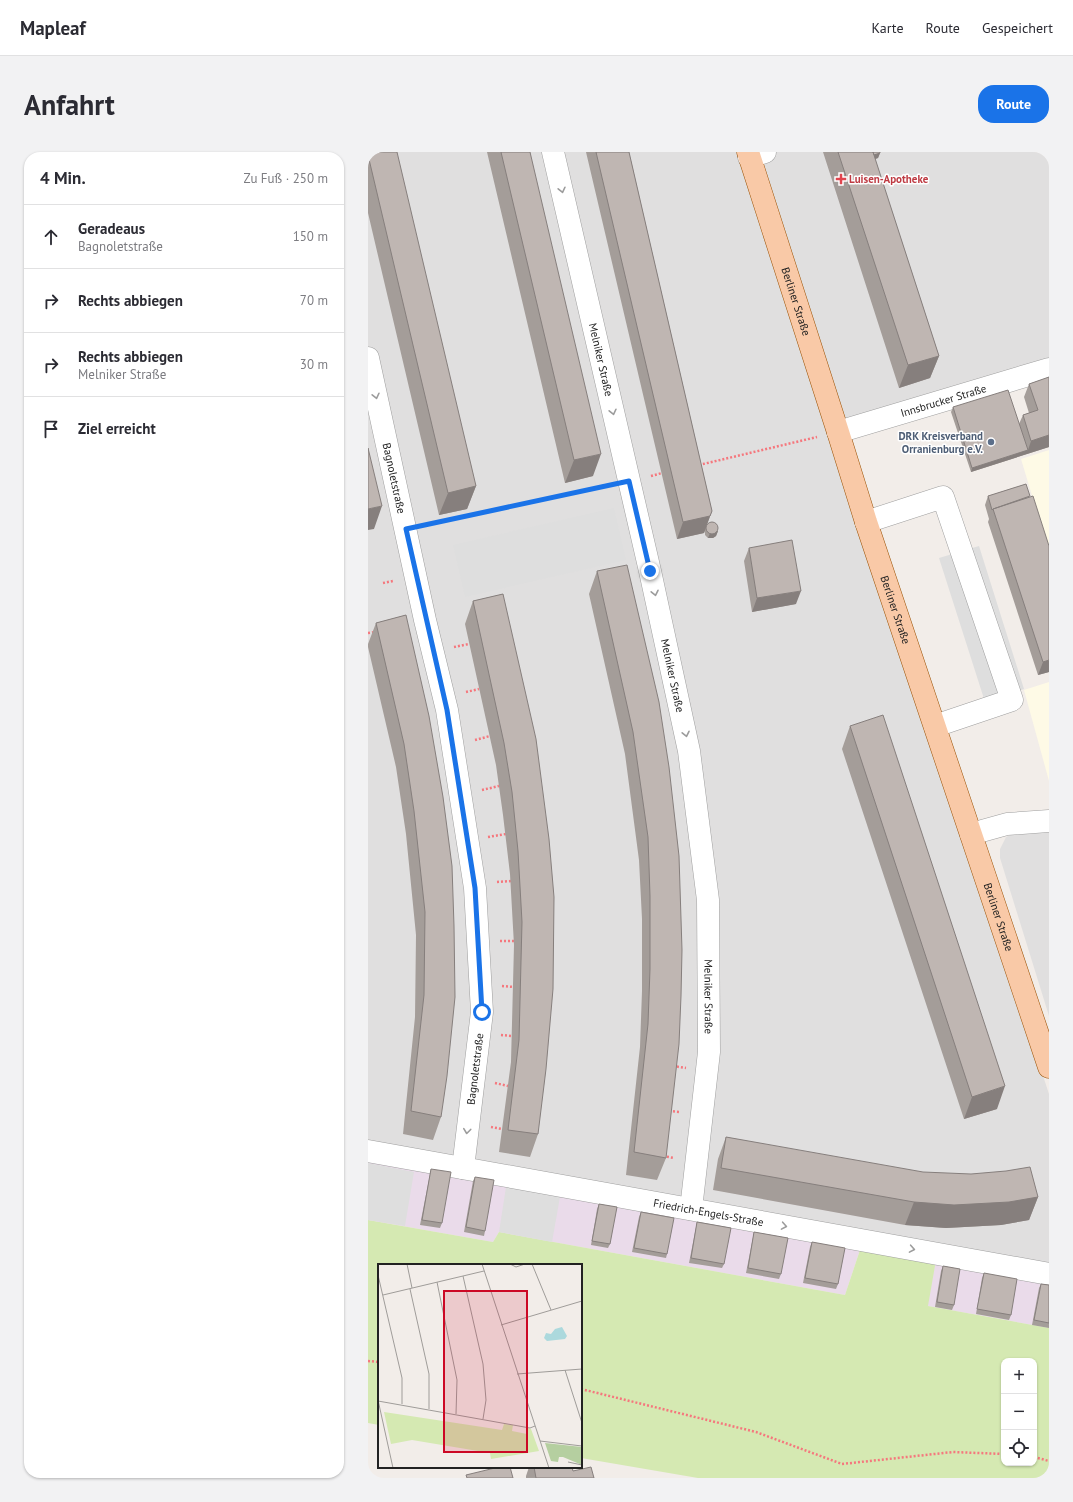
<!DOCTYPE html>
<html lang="de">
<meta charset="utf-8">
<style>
body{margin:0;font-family:"PT Sans",sans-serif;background:#f2f2f3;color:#2b2b33}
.controls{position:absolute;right:12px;bottom:12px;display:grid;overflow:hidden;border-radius:8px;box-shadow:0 1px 3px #0004}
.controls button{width:36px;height:36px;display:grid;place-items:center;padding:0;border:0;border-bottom:1px solid #e1e1e2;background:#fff;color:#2b2b33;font:20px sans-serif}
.stop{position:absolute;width:12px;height:12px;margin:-9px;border:3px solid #1a73e8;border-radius:50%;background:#fff}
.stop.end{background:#1a73e8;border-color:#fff;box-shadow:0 1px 4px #0008}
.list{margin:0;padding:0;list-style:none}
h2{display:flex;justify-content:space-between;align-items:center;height:52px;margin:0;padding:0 16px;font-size:17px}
h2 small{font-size:13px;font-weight:400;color:#7c7c81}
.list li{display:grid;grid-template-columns:26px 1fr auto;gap:12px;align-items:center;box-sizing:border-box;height:64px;padding:0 16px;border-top:1px solid #e1e1e2}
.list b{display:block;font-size:15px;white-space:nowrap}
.list p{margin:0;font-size:13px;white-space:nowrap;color:#7c7c81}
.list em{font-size:13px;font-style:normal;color:#7c7c81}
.icon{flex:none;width:22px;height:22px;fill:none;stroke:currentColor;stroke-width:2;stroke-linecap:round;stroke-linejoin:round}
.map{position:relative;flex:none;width:681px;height:1326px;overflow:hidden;border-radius:16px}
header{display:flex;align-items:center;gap:24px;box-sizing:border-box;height:56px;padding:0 20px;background:#fff;border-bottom:1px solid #e1e1e2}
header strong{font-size:19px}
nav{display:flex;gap:22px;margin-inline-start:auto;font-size:14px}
.intro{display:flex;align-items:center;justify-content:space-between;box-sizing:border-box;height:96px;padding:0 24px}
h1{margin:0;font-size:28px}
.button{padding:10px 18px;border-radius:16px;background:#1a73e8;color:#fff;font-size:14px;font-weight:700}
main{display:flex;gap:24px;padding:0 24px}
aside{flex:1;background:#fff;border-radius:16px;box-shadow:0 1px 3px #0004}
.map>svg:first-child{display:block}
</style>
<header>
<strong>Mapleaf</strong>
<nav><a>Karte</a><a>Route</a><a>Gespeichert</a></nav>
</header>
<div class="intro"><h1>Anfahrt</h1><a class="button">Route</a></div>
<main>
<aside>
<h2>4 Min.<small>Zu Fuß · 250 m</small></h2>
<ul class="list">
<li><svg class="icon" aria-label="ahead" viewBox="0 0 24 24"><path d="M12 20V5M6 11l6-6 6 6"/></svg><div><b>Geradeaus</b><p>Bagnoletstraße</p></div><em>150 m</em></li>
<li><svg class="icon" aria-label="right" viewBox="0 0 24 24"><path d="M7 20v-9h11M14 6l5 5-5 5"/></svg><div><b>Rechts abbiegen</b></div><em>70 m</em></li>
<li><svg class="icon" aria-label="right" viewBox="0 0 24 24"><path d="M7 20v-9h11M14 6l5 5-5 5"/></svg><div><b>Rechts abbiegen</b><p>Melniker Straße</p></div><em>30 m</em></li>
<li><svg class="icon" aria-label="arrive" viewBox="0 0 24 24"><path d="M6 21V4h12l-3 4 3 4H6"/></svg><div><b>Ziel erreicht</b></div></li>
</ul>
</aside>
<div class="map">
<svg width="681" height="1326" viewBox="0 0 681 1326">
<rect width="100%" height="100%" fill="#f2ede9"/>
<path fill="#e0dfdf" d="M0 0H372L681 942V1115L0 993Z
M380 0H681V222L470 280Z
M681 676V864L632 706V697L638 685 649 680Z"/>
<path fill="#eadbea" d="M0 1005 681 1128V1176L560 1154 493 1095 477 1143 131 1080 125 1090 0 1068Z"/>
<path fill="#fefae6" d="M681 298V400L653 307Z
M681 530V629L656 538Z"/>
<path fill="#d5e9b2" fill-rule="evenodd" d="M0 1068 125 1090 131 1080 477 1143 493 1095 568 1108 560 1154 681 1176V1326H330L213 1306V1113H11V1273L0 1271ZM636 1209H666V1311H636Z"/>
<path fill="#dedede" d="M246 356 258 408 97 445 85 393Z
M611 394 656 537 617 550 571 406Z
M0 1011 46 1020 37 1074 0 1068Z
M138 1035 192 1045 184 1090 131 1080Z"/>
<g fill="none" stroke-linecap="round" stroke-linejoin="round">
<g stroke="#9f9f9f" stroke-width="23">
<g id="minor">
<path id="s1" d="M185 0 282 419 321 599 340 748 341 900 323 1057"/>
<path d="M381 5 397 0"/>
<path id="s2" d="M0 206 57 468 79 558 107 736 114 860 95 1016"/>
<path id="s3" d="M470 280 681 217"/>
<path d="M498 370 575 345 644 548 567 574"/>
<path d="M603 682 639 672 681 669"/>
<path id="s4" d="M0 999 681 1122"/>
</g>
</g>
<g stroke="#9a5206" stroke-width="23">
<g id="major">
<path id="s5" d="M380 0 470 280 498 370 681 915"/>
</g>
</g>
<path stroke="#f5777d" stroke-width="2.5" stroke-dasharray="2 2" stroke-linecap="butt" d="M331 313 449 285
M283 324 294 321
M58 373 239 334
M15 431 25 429
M0 481 7 480
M86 495 101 492
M98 540 111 537
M107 588 122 584
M114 638 131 634
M120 685 138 682
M129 730 143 729
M132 789H146
M134 834 146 835
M133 883 144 884
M305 914 318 916
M127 931 140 934
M301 959 312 960
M123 975 134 977
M295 1004 306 1006
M0 1209 11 1210
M213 1237 388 1280 474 1312 585 1300 636 1302
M666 1305 681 1309"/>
<use href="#minor" stroke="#fff" stroke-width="22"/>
<use href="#major" stroke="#f9c9a7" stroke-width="22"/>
</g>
<path fill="#a49d99" d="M0 0 108 334 99 357 71 363 0 61Z
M119 0H162L225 324 197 331Z
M218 0H261L344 359 339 372 350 379 348 384 345 386H340L337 383V379L336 381 309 387Z
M455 0H512V1L510 6 507 7 571 204 562 226 531 236Z
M681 225V295L603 320 583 260 585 255 651 272 655 263 661 261 656 245 661 232Z
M658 332 681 520 670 523 620 370 621 367 617 353 620 344Z
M381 396 428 452 384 460 376 409Z
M229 419 291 550 298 1006 289 1028 258 1023 272 895 274 839V767L271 708 257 602 221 442Z
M135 442 170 982 162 1005 131 1000 143 910 146 793 142 722 135 663 128 613 97 472 105 449Z
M38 463 73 965 65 988 35 982 47 865 48 783 38 682 28 615 0 495V492L8 471Z
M482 574 629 957 596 967 474 597Z
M358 985 670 1045 661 1068 633 1073 578 1076 537 1073 345 1038 350 1007Z
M63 1017 74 1071 72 1076 52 1073 62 1022Z
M107 1025 117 1079 116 1084 96 1080 105 1029Z
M231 1052 242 1092 240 1096 223 1093 229 1057Z
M273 1060 299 1102 298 1106 264 1100 271 1065Z
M329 1070 356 1112 354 1116 321 1111 328 1075Z
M386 1080 413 1122 411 1127 378 1121 385 1085Z
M444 1090 470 1132 468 1137 435 1131 442 1095Z
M575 1114 586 1153 584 1158 567 1155 573 1119Z
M616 1121 643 1163 641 1168 608 1162 614 1126Z
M673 1132 681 1133V1176L664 1173 671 1136Z
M161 1315H204L205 1319 226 1326H158V1324Z"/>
<path fill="#867f7d" d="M512 1 510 6 493 12 494 7Z
M571 204 562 226 531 236 540 213Z
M681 283V295L603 320 604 316 660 298 663 289Z
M233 302 225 324 197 331 206 308Z
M108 334 99 357 71 363 80 341Z
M14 354 6 377 0 378V357Z
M344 359 336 381 309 387 315 370Z
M350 379 348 384 345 386H340L342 381Z
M433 439 428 452 384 460 389 446Z
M681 508V520L670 523 675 510Z
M637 934 629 957 596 967 604 945Z
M670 1045 661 1068 633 1073 578 1076 537 1073 546 1050Z"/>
<path fill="#bfb6b2" stroke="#867f7d" d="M0 0H29L108 334 80 341 0 3Z
M133 0H162L233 302 206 308Z
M228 0H261L344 359 342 364 315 370Z
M470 0H505L571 204 540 213Z
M505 0H512V1L506 3Z
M681 225V283L663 289 655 263 670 258 661 232Z
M640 238 660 298 604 316 585 255Z
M0 296 14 354 0 357Z
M658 332 662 344 625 357 624 358 620 344Z
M665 344 681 394V508L675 510 625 357Z
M338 376a6 6 0 1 1 12 0a6 6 0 1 1-12 0Z
M424 388 433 439 389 446 381 396Z
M259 413 291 550 301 615 311 704 314 798 313 844 311 892 298 1006 266 1000 280 872 282 817V744L280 685 265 580 229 419Z
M135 442 168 587 181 687 186 745 185 837 178 917 170 982 140 978 151 888 154 770 150 699 144 640 136 591 105 449Z
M38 463 61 564 75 645 84 714 86 774 87 845 79 924 73 965 43 959 56 843 57 760 46 659 36 592 8 471Z
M515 563 637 934 604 945 482 574Z
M358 985 555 1020 603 1022 638 1019 662 1015 670 1045 641 1050 586 1053 546 1050 353 1016Z
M63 1017 83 1020 74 1071 54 1068Z
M107 1025 126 1028 117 1079 98 1075Z
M231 1052 249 1055 242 1092 224 1089Z
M273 1060 306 1066 299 1102 266 1096Z
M329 1070 363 1076 356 1112 323 1106Z
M386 1080 420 1086 413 1122 380 1116Z
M444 1090 477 1096 470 1132 437 1126Z
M575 1114 592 1117 586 1153 569 1150Z
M616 1121 649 1127 643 1163 609 1157Z
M673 1132 681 1133V1171L666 1168Z
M131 1315H142L145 1326H99L98 1323Z
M166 1315H204L205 1319 223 1315 226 1326H168Z"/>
<defs><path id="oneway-chevron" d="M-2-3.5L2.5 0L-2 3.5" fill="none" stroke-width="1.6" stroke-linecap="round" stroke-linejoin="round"/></defs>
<g stroke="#9c9c9c">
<use href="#oneway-chevron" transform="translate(194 38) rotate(77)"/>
<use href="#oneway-chevron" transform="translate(8 244) rotate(77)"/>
<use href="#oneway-chevron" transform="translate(245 260) rotate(77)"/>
<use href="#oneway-chevron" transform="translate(287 441) rotate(78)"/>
<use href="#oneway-chevron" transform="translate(318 582) rotate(78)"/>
<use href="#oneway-chevron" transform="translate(99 979) rotate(97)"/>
<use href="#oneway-chevron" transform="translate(416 1074) rotate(10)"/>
<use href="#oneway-chevron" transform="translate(544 1097) rotate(10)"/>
</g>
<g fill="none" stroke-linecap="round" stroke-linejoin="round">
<path stroke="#1a73e8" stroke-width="5" d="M114 860 107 736 79 558 38 377 261 329 282 419"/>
</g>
<path fill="#e0444e" stroke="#fff" stroke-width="1.5" d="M471 21h4v4h4v4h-4v4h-4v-4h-4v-4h4z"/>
<circle fill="#5c6f8a" stroke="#fff" stroke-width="1.5" cx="623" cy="290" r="4"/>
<g text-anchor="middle" stroke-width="3" stroke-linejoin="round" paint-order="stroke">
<g font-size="11" font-weight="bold" fill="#be3a42" stroke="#fff" text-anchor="start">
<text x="481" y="31">Luisen-Apotheke</text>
</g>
<g font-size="11" fill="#222" stroke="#fff">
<text dy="4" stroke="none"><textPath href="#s5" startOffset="157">Berliner Straße</textPath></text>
<text dy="4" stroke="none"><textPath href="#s1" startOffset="213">Melniker Straße</textPath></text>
<text dy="4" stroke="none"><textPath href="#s3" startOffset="110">Innsbrucker Straße</textPath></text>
<text dy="4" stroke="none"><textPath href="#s2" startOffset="123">Bagnoletstraße</textPath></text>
<text dy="4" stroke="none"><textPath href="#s5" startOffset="481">Berliner Straße</textPath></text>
<text dy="4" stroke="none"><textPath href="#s1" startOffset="537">Melniker Straße</textPath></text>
<text dy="4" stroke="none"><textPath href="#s5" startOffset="805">Berliner Straße</textPath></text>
<text dy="4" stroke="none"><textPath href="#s1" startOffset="861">Melniker Straße</textPath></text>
<text transform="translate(107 917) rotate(-83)" y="4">Bagnoletstraße</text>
<text dy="4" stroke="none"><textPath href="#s4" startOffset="346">Friedrich-Engels-Straße</textPath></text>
</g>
<g font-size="11" font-weight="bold" fill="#4e5e75" stroke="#fff" text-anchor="end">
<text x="615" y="288">DRK Kreisverband<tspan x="615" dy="13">Orranienburg e.V.</tspan></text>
</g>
</g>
<g transform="translate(10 1112)">
<rect width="204" height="204" fill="#f2ede9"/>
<path d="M6 148 124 166 126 160 135 161 134 167 149 170 150 164 153 165 161 187 113 195 112 189 34 176 13 180Z" fill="#d5e9b2"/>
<path d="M167 179 204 183V201L185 193H181L180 198 173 197Z" fill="#b5cfa0"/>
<path d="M184 63 189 72 187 75 169 77 166 74 168 69 173 70 177 65Z" fill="#acd9dd"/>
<path fill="none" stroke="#9f9c99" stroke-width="1" d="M29 0 34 24M104 0 171 204M132 0 138 3 147 0M154 0 173 46M0 11 24 114V140M85 12 105 100 108 136 105 155M59 18 79 116 78 150M32 25 51 110V145M5 31 106 7M123 61 204 37M187 106 204 159M139 110 204 105M0 136 15 204M0 137 152 164 157 162M162 177 204 182M190 198 204 201"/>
<path fill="#cc0825" fill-opacity="0.15" stroke="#cc0825" stroke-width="2" d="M66 27H149V188H66Z"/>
<rect width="204" height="204" fill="none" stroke="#222" stroke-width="2"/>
</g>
</svg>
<div class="controls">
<button>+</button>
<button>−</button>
<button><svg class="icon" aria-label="locate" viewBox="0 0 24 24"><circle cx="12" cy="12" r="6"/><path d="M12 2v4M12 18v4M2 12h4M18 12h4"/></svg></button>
</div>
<div class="stop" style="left:114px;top:860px"></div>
<div class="stop end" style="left:282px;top:419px"></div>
</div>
</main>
